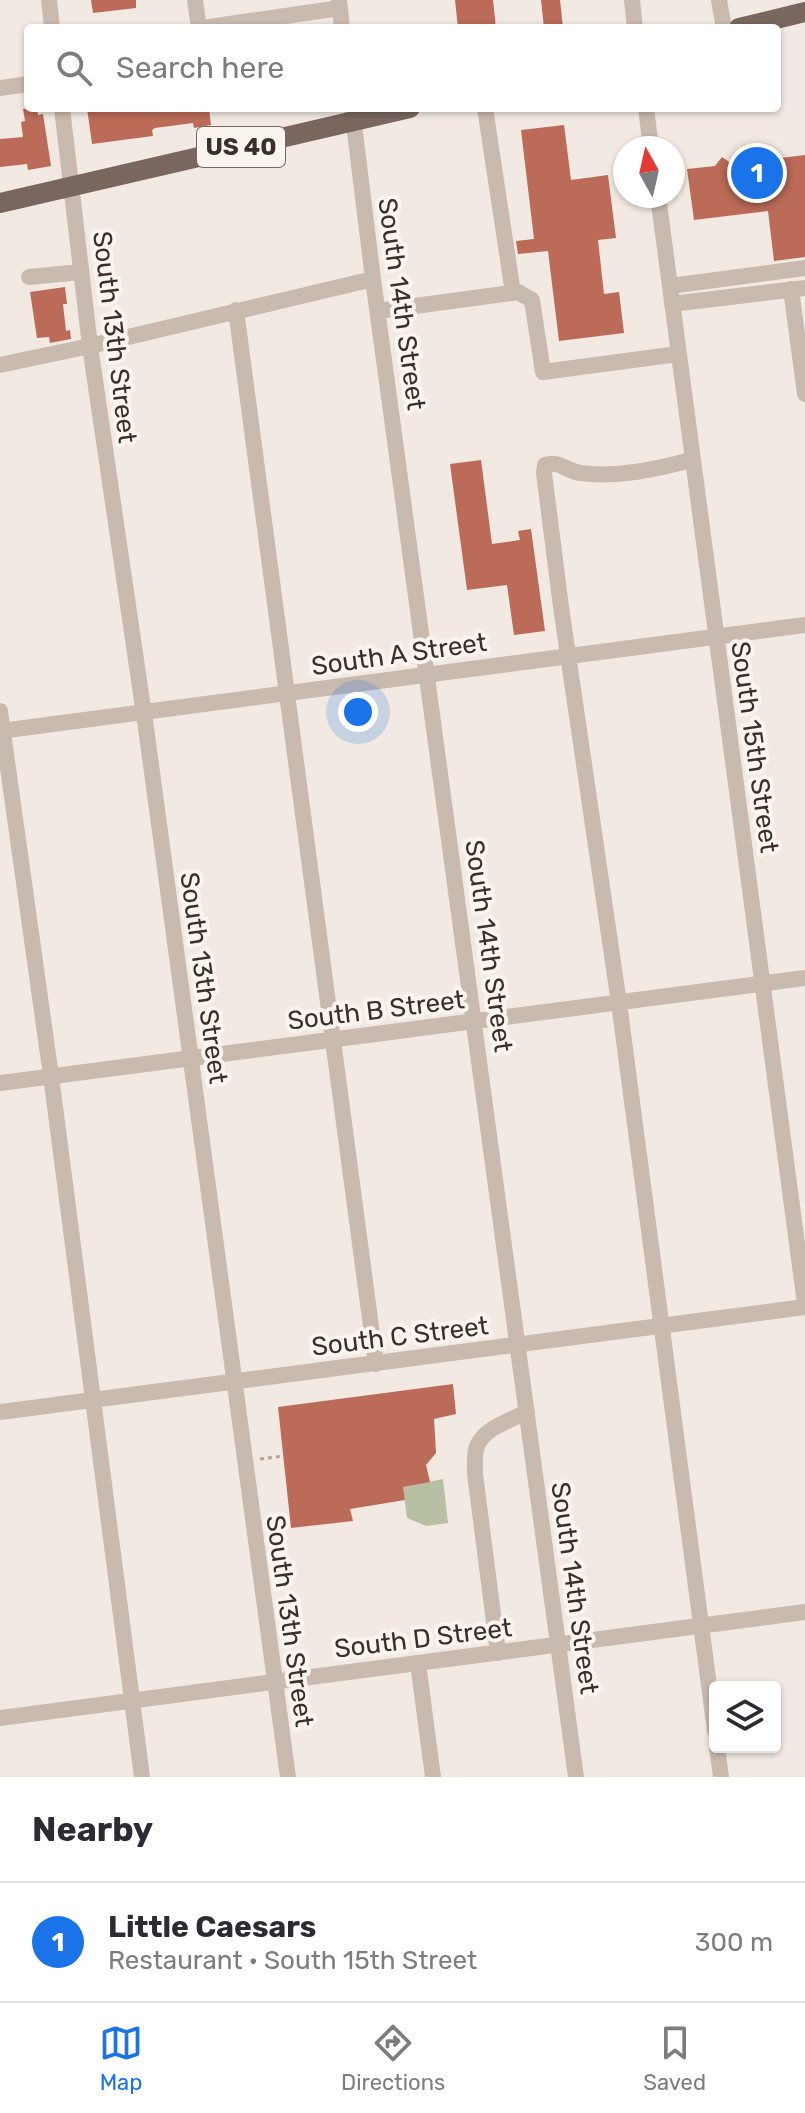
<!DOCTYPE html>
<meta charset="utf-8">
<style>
body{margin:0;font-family:Rubik,sans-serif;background:#f2f2f3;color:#2b2b33}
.controls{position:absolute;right:24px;bottom:24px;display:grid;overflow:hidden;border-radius:8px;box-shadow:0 2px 6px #0004}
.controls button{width:72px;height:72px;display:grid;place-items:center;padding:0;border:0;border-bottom:2px solid #e1e1e2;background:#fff;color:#2b2b33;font:40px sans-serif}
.compass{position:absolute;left:613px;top:136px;width:72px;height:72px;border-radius:50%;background:#fff;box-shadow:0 2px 6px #0004;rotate:352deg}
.you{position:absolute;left:358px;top:712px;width:28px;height:28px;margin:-20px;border:6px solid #fff;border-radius:50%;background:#1a73e8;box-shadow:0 0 0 12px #1a73e833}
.badge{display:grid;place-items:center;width:52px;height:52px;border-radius:50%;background:#1a73e8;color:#fff;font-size:26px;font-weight:700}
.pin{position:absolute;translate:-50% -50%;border:4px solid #fff;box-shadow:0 2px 8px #0006}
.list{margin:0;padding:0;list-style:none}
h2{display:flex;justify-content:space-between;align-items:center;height:104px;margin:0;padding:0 32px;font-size:34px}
h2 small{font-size:26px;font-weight:400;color:#7c7c81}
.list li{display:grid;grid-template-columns:52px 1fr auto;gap:24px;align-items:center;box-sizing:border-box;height:120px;padding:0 32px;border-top:2px solid #e1e1e2}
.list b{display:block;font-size:30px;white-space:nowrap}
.list p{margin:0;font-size:26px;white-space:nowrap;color:#7c7c81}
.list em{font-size:26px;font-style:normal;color:#7c7c81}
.icon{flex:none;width:44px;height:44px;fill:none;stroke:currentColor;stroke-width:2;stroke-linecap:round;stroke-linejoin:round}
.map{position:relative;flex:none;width:805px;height:1777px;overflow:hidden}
.search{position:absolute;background:#fff;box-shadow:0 2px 6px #0004;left:24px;right:24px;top:24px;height:88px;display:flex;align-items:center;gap:20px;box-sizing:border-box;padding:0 28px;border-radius:8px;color:#7c7c81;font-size:30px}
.sheet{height:224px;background:#fff}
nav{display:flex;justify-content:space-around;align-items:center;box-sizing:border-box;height:112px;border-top:2px solid #e1e1e2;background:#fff;font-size:22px;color:#7c7c81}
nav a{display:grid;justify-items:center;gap:4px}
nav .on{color:#1a73e8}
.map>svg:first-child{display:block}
</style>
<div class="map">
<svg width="805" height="1777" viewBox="0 0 805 1777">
<rect width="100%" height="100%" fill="#f2eae2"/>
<path fill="#b7c0a3" d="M443 1479 448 1523 426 1526 407 1518 403 1487Z"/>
<path fill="#bb6b57" d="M91 0H136V8L93 13Z
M455 0H493L496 28H458Z
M541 0H560L563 28H544Z
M37 108 38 115 43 114 51 166 28 170 27 164 0 167V139L23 137 21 122 25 121 23 109Z
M87 108H209L211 125 194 128 193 123 155 128 152 130 153 136 92 144Z
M564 125 571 180 608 175 616 238 598 240 604 294 619 292 624 333 559 341 548 251 518 254 516 241 534 239 521 130Z
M805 155V257L774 261 768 211 694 220 687 169 715 166 722 157 732 164Z
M65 287 67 304H63L66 331 70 330 71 339 50 343 49 337 37 338 30 292Z
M481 460 492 544 520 540 518 531 531 529 545 631 514 635 507 585 467 590 450 464Z
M453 1384 456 1414 434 1419 436 1453 426 1465 430 1482 403 1487 405 1500 350 1509 353 1521 291 1528 278 1407Z"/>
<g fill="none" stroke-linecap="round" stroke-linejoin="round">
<path stroke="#b5a499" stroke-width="3" stroke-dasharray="4 4" stroke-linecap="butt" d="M260 1459 283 1456"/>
<path stroke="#c9baaf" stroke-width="16" d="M49 0 52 28
M195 0 199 28
M339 0 342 28
M632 0 635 28
M719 0 724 28
M202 28 340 8
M0 88 28 84
M62 108 90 346 146 728 288 1777
M352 108 373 279 576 1777
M485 108 513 293
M646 108 651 148
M658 196 805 1304
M29 277 81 272
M670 286 805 268
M791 289 805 394
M672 304 805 288
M236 310 376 1364
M378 311 518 292 532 300 543 372 678 354
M0 365 90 346 373 279
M692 460C656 469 618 478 580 473 567 471 559 460 545 465L544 473 561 607 619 1003 715 1731
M0 711 51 1076 142 1777
M0 731 805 625
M0 1083 805 978
M0 1412 805 1307
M498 1653 475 1474C475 1465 474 1454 477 1446 484 1428 511 1420 527 1412
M418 1663 433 1777
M0 1718 805 1612
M717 1747 721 1777"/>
<path stroke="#79675f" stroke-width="20" d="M739 28 805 12
M0 203 410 108"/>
</g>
<g text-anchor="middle" stroke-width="8" stroke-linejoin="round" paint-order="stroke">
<rect fill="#faf4ef" stroke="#736b66" stroke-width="2" x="197" y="127" width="88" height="40" rx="6"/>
<g font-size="24" font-weight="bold" fill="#39302c">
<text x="241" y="155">US 40</text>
</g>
<g font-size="26" fill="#39302c" stroke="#faf4ef">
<text transform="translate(402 304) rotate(82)" y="9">South 14th Street</text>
<text transform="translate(115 337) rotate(83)" y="9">South 13th Street</text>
<text transform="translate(399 654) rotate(-8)" y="9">South A Street</text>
<text transform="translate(755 747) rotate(82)" y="9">South 15th Street</text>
<text transform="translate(489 946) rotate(82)" y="9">South 14th Street</text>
<text transform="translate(204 978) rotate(82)" y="9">South 13th Street</text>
<text transform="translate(376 1010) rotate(-7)" y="9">South B Street</text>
<text transform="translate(400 1336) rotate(-7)" y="9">South C Street</text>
<text transform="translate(575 1588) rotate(82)" y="9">South 14th Street</text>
<text transform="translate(290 1621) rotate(82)" y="9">South 13th Street</text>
<text transform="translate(423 1638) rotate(-7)" y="9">South D Street</text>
</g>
</g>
</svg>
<div class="controls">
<button><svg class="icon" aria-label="layers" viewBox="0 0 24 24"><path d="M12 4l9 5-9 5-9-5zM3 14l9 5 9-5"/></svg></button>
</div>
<svg class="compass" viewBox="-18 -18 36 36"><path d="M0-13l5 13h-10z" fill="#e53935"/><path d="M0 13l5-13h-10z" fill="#7c7c81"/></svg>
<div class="you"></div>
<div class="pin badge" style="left:757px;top:173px">1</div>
<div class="search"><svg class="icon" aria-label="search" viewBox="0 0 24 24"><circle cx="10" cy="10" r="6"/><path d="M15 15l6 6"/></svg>Search here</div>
</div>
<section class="sheet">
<h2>Nearby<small></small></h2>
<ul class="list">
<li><span class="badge">1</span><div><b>Little Caesars</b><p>Restaurant · South 15th Street</p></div><em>300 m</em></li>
</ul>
</section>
<nav>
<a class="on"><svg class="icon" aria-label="map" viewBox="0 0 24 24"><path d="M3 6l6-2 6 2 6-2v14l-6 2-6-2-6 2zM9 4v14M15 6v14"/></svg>Map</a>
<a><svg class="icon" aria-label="directions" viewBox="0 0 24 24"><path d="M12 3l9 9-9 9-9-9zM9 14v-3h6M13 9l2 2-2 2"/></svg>Directions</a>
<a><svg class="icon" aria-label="saved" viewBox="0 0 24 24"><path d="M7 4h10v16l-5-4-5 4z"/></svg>Saved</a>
</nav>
